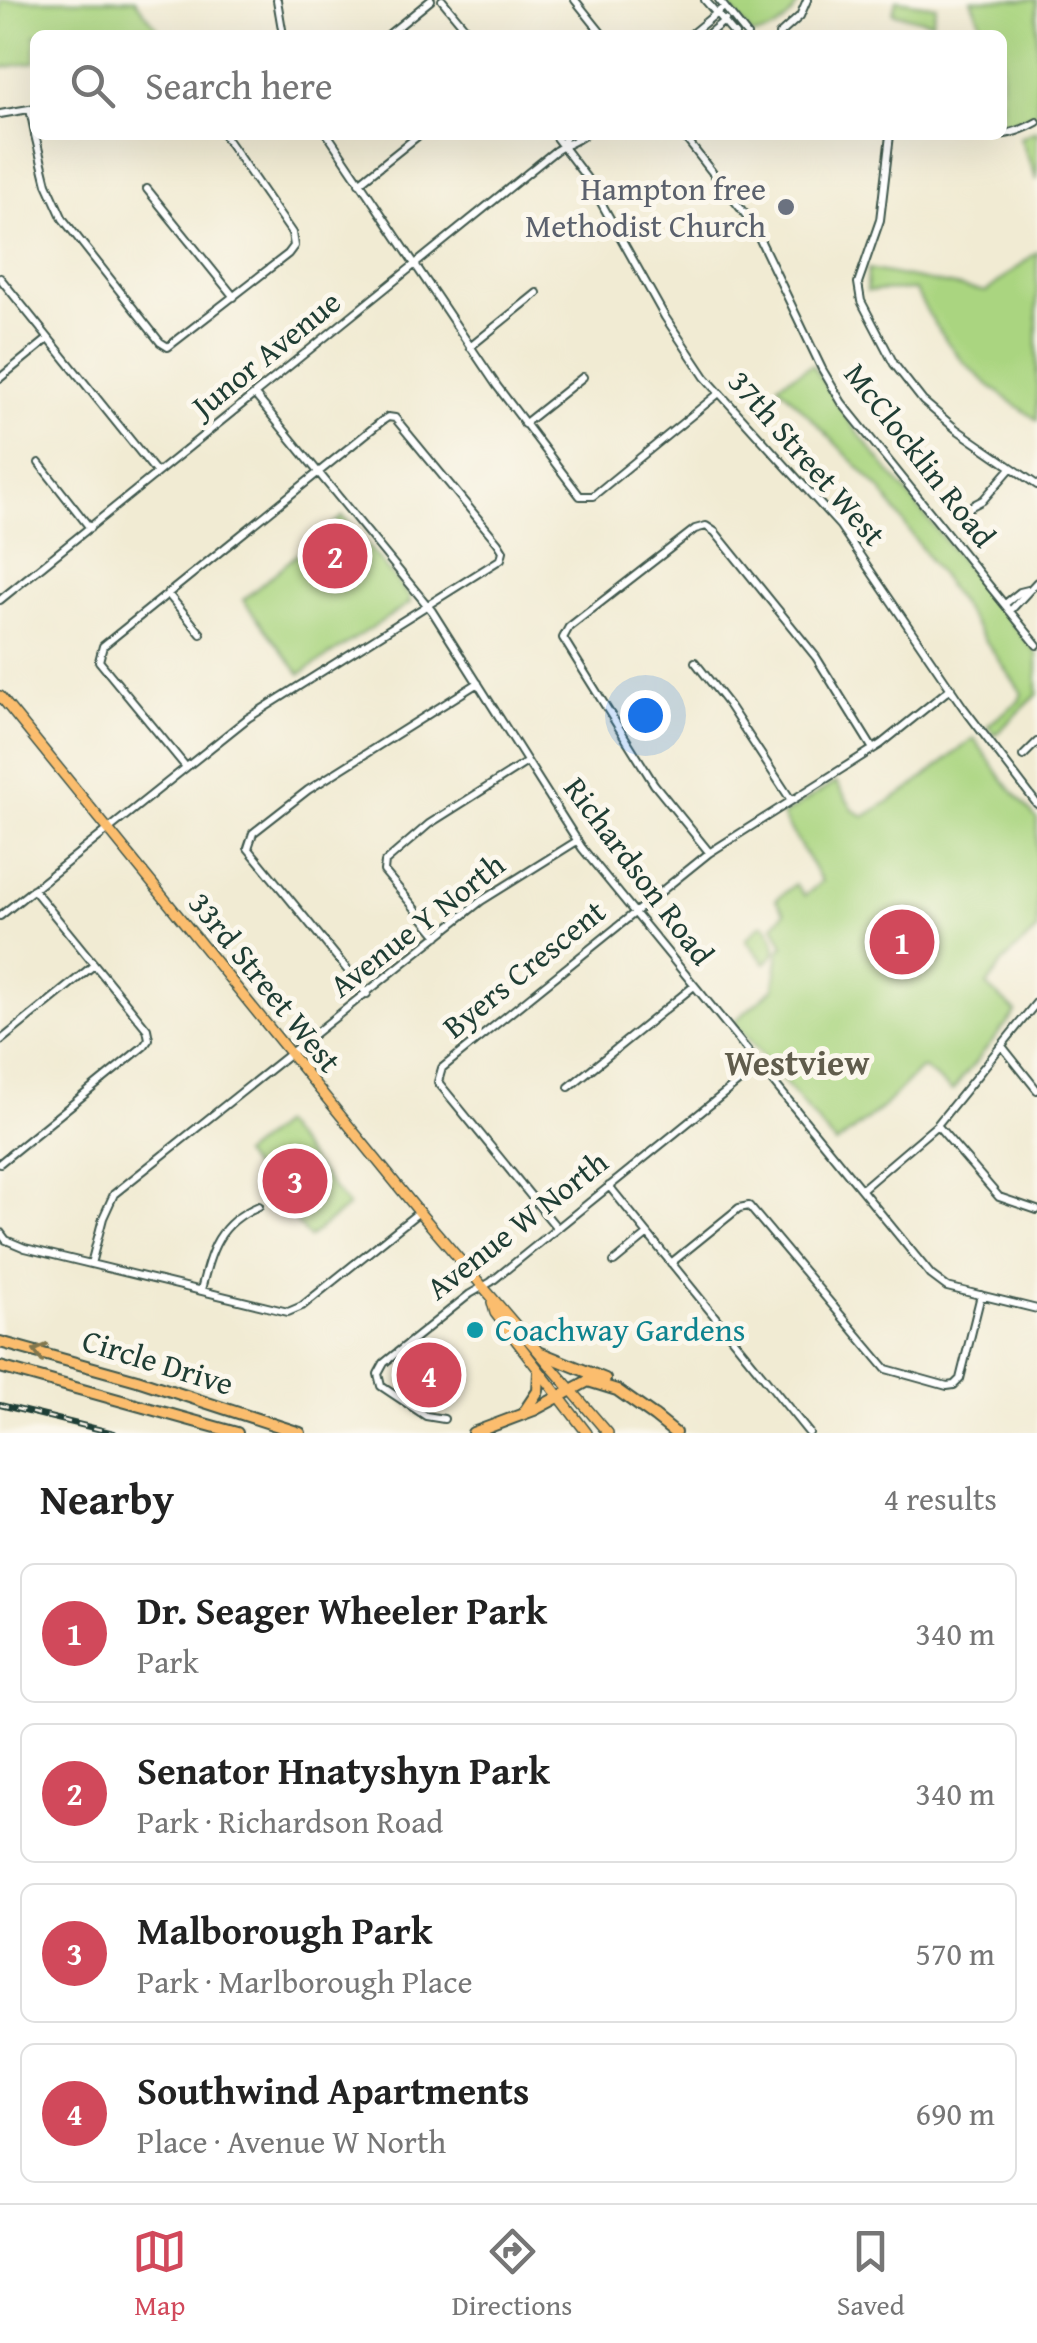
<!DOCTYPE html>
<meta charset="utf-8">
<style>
body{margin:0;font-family:"Gentium Book Plus",serif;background:#f6f6f6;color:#222}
.you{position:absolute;left:645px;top:715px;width:35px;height:35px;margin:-25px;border:8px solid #fff;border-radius:50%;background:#1a73e8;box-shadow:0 0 0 15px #1a73e833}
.badge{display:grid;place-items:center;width:65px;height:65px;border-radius:50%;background:#d1495b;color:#fff;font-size:32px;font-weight:700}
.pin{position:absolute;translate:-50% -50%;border:5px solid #fff;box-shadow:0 2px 10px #0006}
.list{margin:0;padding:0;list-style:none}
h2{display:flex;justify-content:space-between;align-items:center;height:130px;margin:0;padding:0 40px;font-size:42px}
h2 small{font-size:32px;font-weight:400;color:#767676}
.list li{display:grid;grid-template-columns:65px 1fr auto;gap:30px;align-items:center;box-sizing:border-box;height:140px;margin:0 20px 20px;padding:0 20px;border:2px solid #e0e0e0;border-radius:15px}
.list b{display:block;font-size:38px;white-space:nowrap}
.list p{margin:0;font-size:32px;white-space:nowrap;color:#767676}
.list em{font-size:32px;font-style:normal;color:#767676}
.icon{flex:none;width:55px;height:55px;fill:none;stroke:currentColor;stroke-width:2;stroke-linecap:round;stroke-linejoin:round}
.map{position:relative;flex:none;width:1037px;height:1433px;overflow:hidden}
.search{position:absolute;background:#fff;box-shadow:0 10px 40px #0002;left:30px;right:30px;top:30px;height:110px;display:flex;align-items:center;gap:25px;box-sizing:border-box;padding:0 35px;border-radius:15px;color:#767676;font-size:38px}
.sheet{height:770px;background:#fff}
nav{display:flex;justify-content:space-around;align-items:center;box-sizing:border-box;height:140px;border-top:2px solid #e0e0e0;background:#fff;font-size:28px;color:#767676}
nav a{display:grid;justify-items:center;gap:5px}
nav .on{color:#d1495b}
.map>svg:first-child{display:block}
</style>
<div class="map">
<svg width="1037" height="1433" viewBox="0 0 1037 1433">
<rect width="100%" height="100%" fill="#fbf7ec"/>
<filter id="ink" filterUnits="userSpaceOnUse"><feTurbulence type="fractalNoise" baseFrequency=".01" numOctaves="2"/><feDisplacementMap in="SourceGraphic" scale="20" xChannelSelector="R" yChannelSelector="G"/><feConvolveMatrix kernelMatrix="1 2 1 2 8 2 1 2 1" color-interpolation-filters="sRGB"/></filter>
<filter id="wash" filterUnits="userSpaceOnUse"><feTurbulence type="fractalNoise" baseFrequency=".0048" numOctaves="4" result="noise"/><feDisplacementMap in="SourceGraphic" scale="40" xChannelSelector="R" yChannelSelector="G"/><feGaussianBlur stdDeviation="2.25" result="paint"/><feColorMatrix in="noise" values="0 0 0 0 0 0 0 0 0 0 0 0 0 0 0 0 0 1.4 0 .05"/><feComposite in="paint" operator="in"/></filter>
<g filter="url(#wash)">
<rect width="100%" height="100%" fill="#f1ebd3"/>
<path fill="#aad580" stroke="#64895a" stroke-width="2.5" d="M0 0H135L163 35H35V62L0 68Z
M724 0H800C791 19 774 35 752 35Z
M896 0 936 6 932 22 893 13Z
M971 0H1037V112L1002 127V35H986Z
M1037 130V180L1020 138Z
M1037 252V420C974 376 952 359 915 290L867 291 868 269 986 292Z
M812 365 854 428 1037 654V695L995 735 988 725 1019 701 1022 693 881 490 778 384Z
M343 516 409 596 410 603 300 674 243 600Z
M974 738 1003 780 1037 819V930L1002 963 987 986 1016 1012 952 1091 925 1069H920L883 1107 836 1144 734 1022 774 988 779 951 784 946 774 925 785 912 776 900 795 884 805 896 822 881 782 816 836 782 853 810 865 816 908 790Z
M760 925H765C774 935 775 941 775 954L765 963 746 940Z
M281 1124 348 1206 309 1238 242 1155Z"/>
</g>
<g filter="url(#ink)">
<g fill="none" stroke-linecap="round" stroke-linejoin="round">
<g stroke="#3e574c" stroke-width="10">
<path id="minor" d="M277 0 283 35
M442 0 471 35
M575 0 603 35
M705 0 735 35
M719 0 747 35
M388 35 431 0
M690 35 724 7
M707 35 725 20
M779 35 800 16 807 0
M30 109 35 134
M0 114 35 108
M35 135 47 184 63 219 160 342 168 347 288 254 294 246 292 233 224 135
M328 135 497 386 580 496H593L718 394
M554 135 589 181 665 317 705 377 840 526 963 707 1037 804
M683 135 752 223 822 369 842 403 1037 645
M890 135 880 220 858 283 861 301 894 364 923 401 956 429 1037 485
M942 135C977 137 1006 140 1037 122
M562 145 567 135
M359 183 419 135
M147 189 234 297
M0 278 157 473
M470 347 537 293
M0 378 48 339
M255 395 432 611 582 848 931 1275 947 1287 1037 1309
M524 424 583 377
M39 463 90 528
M962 511 983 500 1011 468
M168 594 201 634
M0 600 555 151C565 144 574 143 584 135
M1005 604 1020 592 1028 590
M1010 611 1037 582
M695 662 728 704 791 800
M1023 756 1037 742
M709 852 654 784 563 638 569 627 695 529 706 526 715 532 816 657 873 749
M0 916 248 718 501 559 503 551 498 543 395 418 388 417 382 421 103 646 99 661 186 767
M438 936 384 871 385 862 429 824 527 762
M367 994 248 848 253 833 308 790 478 683
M0 1041 94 965
M1002 1046 1037 1090
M569 1087 694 986
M937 1125 999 1197 1037 1210
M0 1163 144 1046 149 1039 147 1029 33 889
M609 1186 809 1433
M862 1189 937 1125 1037 1002
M557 1228 438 1082 442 1068 709 853 881 744 951 688
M0 1232 6 1240 25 1248 288 1312 302 1306 419 1212
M614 1262 648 1234
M671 1263 739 1208 749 1206 886 1369 947 1386 954 1385 960 1379 981 1295
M91 1264 103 1218 114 1194 481 901 577 841
M201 1290C211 1250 218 1223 259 1206
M444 1419 426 1416 381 1386 378 1374 384 1363 470 1294 491 1282 758 1066"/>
</g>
<g stroke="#3e574c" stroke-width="12">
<path id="major" d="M0 696 419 1212 608 1433
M492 1302 495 1313 587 1433"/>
</g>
<g stroke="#3e574c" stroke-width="14">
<path id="highway" d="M0 1342 137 1380 300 1433
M541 1353 605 1379
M0 1367 237 1433
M524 1412 538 1391 539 1372
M654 1416 675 1433
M473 1433 534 1410 588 1381 617 1390 658 1419"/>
</g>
<use href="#minor" stroke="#fff" stroke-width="6"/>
<use href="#major" stroke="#fbbd6e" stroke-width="9"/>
<use href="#highway" stroke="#fbbd6e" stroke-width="10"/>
<g stroke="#1f3d34" stroke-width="6">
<path id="rail" d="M0 1405 114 1433"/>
</g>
<use href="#rail" stroke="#fbf7ec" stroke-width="2.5" stroke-dasharray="8" stroke-linecap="butt"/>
</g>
<defs><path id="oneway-chevron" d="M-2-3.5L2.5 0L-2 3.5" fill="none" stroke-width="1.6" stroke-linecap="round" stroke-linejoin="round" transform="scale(2.5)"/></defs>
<use stroke="#82774e" href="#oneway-chevron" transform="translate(40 1352) rotate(-165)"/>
</g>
<circle fill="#6b7280" stroke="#fbf7ec" stroke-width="4" cx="786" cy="207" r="10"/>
<circle fill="#0f9aa8" stroke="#fbf7ec" stroke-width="4" cx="475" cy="1330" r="10"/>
<g text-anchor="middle" stroke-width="10" stroke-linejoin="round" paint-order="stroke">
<g font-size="32" fill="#5b616d" stroke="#fbf7ec" text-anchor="end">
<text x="766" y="200">Hampton free<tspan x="766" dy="37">Methodist Church</tspan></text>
</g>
<g font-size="32" fill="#1f3d34" stroke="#fbf7ec">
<text transform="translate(266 354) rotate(-39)" y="11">Junor Avenue</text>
<text transform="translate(920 455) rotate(52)" y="11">McClocklin Road</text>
<text transform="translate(807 458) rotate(49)" y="11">37th Street West</text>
<text transform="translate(639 871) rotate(53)" y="11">Richardson Road</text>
<text transform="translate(417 925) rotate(-38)" y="11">Avenue Y North</text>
<text transform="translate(524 969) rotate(-39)" y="11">Byers Crescent</text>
<text transform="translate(265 982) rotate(51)" y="11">33rd Street West</text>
<text transform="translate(517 1225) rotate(-38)" y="11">Avenue W North</text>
<text transform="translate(158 1362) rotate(17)" y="11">Circle Drive</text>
</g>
<g font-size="32" fill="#0d838f" stroke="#fbf7ec" text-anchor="start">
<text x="495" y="1341">Coachway Gardens</text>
</g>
<g font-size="35" font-weight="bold" fill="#605c4c" stroke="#fbf7ec">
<text x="797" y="1075">Westview</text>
</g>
</g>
</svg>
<div class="you"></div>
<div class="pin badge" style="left:902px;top:942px">1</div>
<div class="pin badge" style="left:335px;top:556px">2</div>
<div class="pin badge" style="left:295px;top:1181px">3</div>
<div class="pin badge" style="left:429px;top:1375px">4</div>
<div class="search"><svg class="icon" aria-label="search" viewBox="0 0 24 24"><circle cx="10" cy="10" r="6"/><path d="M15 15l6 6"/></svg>Search here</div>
</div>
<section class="sheet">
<h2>Nearby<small>4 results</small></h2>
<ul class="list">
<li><span class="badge">1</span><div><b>Dr. Seager Wheeler Park</b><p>Park</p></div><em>340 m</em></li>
<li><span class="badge">2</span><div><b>Senator Hnatyshyn Park</b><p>Park · Richardson Road</p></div><em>340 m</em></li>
<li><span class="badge">3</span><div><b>Malborough Park</b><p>Park · Marlborough Place</p></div><em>570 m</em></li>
<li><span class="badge">4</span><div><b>Southwind Apartments</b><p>Place · Avenue W North</p></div><em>690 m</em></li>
</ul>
</section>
<nav>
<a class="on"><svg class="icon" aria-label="map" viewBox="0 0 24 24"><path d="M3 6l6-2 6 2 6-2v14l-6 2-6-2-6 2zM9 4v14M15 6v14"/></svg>Map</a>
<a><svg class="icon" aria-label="directions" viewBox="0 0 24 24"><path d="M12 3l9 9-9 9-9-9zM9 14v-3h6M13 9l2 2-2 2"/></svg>Directions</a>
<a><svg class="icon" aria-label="saved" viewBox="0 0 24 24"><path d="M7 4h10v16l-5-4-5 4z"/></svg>Saved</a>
</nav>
